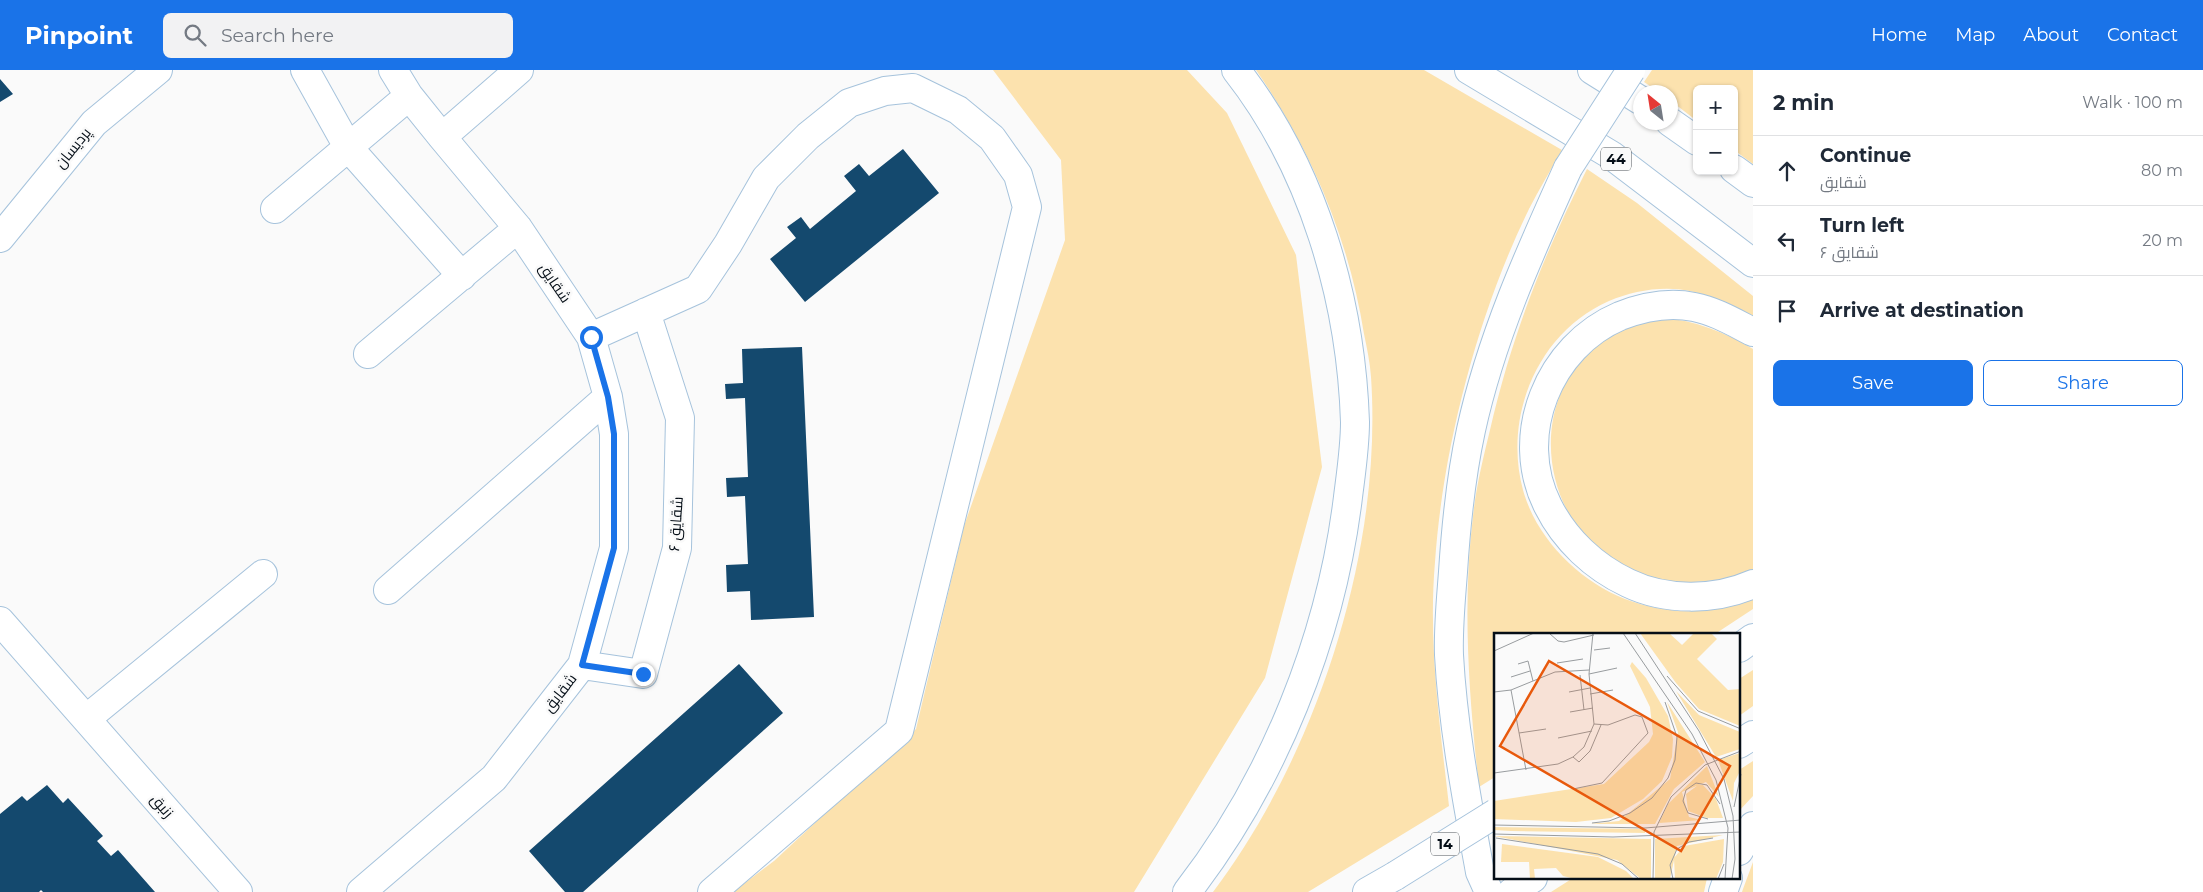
<!DOCTYPE html>
<meta charset="utf-8">
<style>
body{margin:0;font-family:Montserrat,Cairo,sans-serif;background:#f2f2f3;color:#1f2937}
.controls{position:absolute;right:15px;top:15px;display:grid;overflow:hidden;border-radius:8px;box-shadow:0 1px 4px #0004}
.controls button{width:45px;height:45px;display:grid;place-items:center;padding:0;border:0;border-bottom:1px solid #e0e1e3;background:#fff;color:#1f2937;font:25px sans-serif}
.compass{position:absolute;left:1633px;top:15px;width:45px;height:45px;border-radius:50%;background:#fff;box-shadow:0 1px 4px #0004;rotate:330deg}
.stop{position:absolute;width:15px;height:15px;margin:-11px;border:4px solid #1a73e8;border-radius:50%;background:#fff}
.stop.end{background:#1a73e8;border-color:#fff;box-shadow:0 1px 5px #0008}
.list{margin:0;padding:0;list-style:none}
h2{display:flex;justify-content:space-between;align-items:center;height:65px;margin:0;padding:0 20px;font-size:21px}
h2 small{font-size:16px;font-weight:400;color:#747a83}
.list li{display:grid;grid-template-columns:32px 1fr auto;gap:15px;align-items:center;box-sizing:border-box;height:70px;padding:0 20px;border-top:1px solid #e0e1e3}
.list b{display:block;font-size:19px;white-space:nowrap}
.list p{margin:0;font-size:16px;white-space:nowrap;color:#747a83}
.list em{font-size:16px;font-style:normal;color:#747a83}
.actions{display:flex;gap:10px;padding:15px 20px}
.actions a{flex:1;padding:11px 0;border:1px solid #1a73e8;border-radius:8px;text-align:center;font-size:18px;color:#1a73e8}
.actions .main{background:#1a73e8;color:#fff}
.icon{flex:none;width:28px;height:28px;fill:none;stroke:currentColor;stroke-width:2;stroke-linecap:round;stroke-linejoin:round}
.map{position:relative;flex:none;width:1753px;height:822px;overflow:hidden}
header{display:flex;align-items:center;gap:30px;box-sizing:border-box;height:70px;padding:0 25px;background:#1a73e8;color:#fff}
header strong{font-size:24px}
nav{display:flex;gap:28px;margin-inline-start:auto;font-size:18px}
.search{width:350px;height:45px;background:#f2f2f3;display:flex;align-items:center;gap:12px;box-sizing:border-box;padding:0 18px;border-radius:8px;color:#747a83;font-size:19px}
main{display:flex}
aside{flex:1;background:#fff}
.map>svg:first-child{display:block}
</style>
<header>
<strong>Pinpoint</strong>
<div class="search"><svg class="icon" aria-label="search" viewBox="0 0 24 24"><circle cx="10" cy="10" r="6"/><path d="M15 15l6 6"/></svg>Search here</div>
<nav><a>Home</a><a>Map</a><a>About</a><a>Contact</a></nav>
</header>
<main>
<div class="map">
<svg width="1753" height="822" viewBox="0 0 1753 822">
<rect width="100%" height="100%" fill="#fafafa"/>
<path fill="#fce2ae" d="M993 0H1187L1227 43 1296 185 1322 397 1265 608 1134 822H733L774 791 916 659 964 456 1065 170 1061 90Z
M1256 0H1424L1562 80C1551 100 1539 119 1529 139 1478 243 1443 376 1435 492 1428 573 1440 656 1449 736L1308 822H1213C1317 684 1383 481 1371 307 1370 293 1367 278 1364 264 1349 169 1311 79 1256 0Z
M1652 0H1753V94L1734 80V19H1697V51L1671 31 1670 22H1659L1644 12Z
M1587 99 1637 133 1753 226V247C1734 237 1715 227 1694 222 1666 215 1635 220 1609 231 1538 262 1503 346 1523 420 1536 468 1579 511 1625 529 1668 545 1710 546 1753 527V539L1715 564H1496L1495 707 1479 717C1469 627 1462 536 1473 446 1476 417 1483 389 1490 360 1512 265 1543 186 1587 99Z
M1662 248C1695 250 1724 262 1753 279V503L1747 505C1711 512 1674 517 1638 504 1544 468 1519 338 1598 273 1616 258 1640 252 1662 248Z
M1753 600V636L1739 646V609Z
M1753 691V726L1739 741V700Z
M1753 792V822H1742L1743 819Z
M1573 808H1707L1704 822H1551Z"/>
<path fill="#14496e" d="M0 9 13 24 0 32Z
M903 79 939 123 805 232 770 189 796 168 787 157 801 147 810 159 856 121 844 106 859 94 869 106Z
M802 277 814 547 751 550 750 521 727 522 726 495 748 494 745 426 727 427 726 408 748 407 745 328 726 329 725 314 743 313 742 279Z
M739 594 783 643 583 822H565L529 781Z
M47 715 63 733 68 728 103 766 97 771 111 786 118 780 155 822H43L41 820 39 822H0V744L22 726 27 731Z"/>
<g fill="none" stroke-linecap="round" stroke-linejoin="round">
<g stroke="#a6c3dc" stroke-width="30">
<path id="minor" d="M305 0 348 77 462 206
M442 67 519 0
M275 139 409 26
M0 168 94 53 158 0
M591 267 698 219 728 174 766 108 808 66 849 33 885 21 913 18 958 40 992 68 1018 105 1027 137 899 661 712 822
M368 284 518 158
M388 520 608 327
M0 551 238 822
M582 595 643 604 677 478 680 348 646 242
M86 649 263 504
M361 822 494 708 582 595 614 478V364L608 327 591 267 518 158 442 67 409 26 393 0"/>
</g>
<g stroke="#a6c3dc" stroke-width="30">
<path id="trunk" d="M1469 0 1611 85 1753 193
M1592 0 1640 30
M1670 52 1697 71
M1734 99 1753 113
M1753 262C1735 253 1715 241 1694 237 1670 232 1643 237 1620 246 1549 276 1512 365 1548 436 1565 470 1594 497 1628 513 1665 531 1715 531 1753 514
M1739 578 1753 568
M1739 674 1753 665
M1739 781 1753 756
M1187 822C1274 710 1331 567 1348 427 1351 403 1355 377 1355 352 1351 229 1313 98 1236 0
M1367 822 1395 806
M1489 822 1480 802C1467 730 1453 658 1449 585 1448 558 1451 529 1453 502 1456 455 1461 406 1471 360 1491 268 1530 182 1568 98
M1512 822 1533 808
M1723 822 1728 808"/>
</g>
<use href="#minor" stroke="#fff" stroke-width="28"/>
<use href="#trunk" stroke="#fff" stroke-width="28"/>
<g stroke="#a6c3dc" stroke-width="30" stroke-linecap="butt">
<path id="trunk-bridge" d="M1568 98 1631 0
M1395 806 1496 743"/>
</g>
<use href="#trunk-bridge" stroke="#fff" stroke-width="28"/>
</g>
<g fill="none" stroke-linecap="round" stroke-linejoin="round">
<path stroke="#1a73e8" stroke-width="6" d="M591 267 608 327 614 364V478L582 595 643 604"/>
</g>
<g text-anchor="middle" stroke-width="5" stroke-linejoin="round" paint-order="stroke">
<g fill="#fafafa" stroke="#4e555b" stroke-width="1">
<rect x="1601" y="77.5" width="30" height="23" rx="4"/>
<rect x="1431" y="762.5" width="28" height="23" rx="4"/>
</g>
<g font-size="14" font-weight="bold" fill="#050e17">
<text x="1616" y="94">44</text>
<text x="1445" y="779">14</text>
</g>
<g font-size="15" fill="#050e17" stroke="#fafafa">
<text transform="translate(73 78) rotate(-51)" y="5">پردیسان</text>
<text transform="translate(555 213) rotate(56)" y="5">شقایق</text>
<text transform="translate(676 454) rotate(-86)" y="5">شقایق ۶</text>
<text transform="translate(560 623) rotate(-52)" y="5">شقایق</text>
<text transform="translate(162 736) rotate(49)" y="5">زنبق</text>
</g>
</g>
<g transform="translate(1494 563)">
<rect width="246" height="246" fill="#fafafa"/>
<path d="M146 0H175L199 22 188 12 200 0H217L223 6 203 26 234 57 246 56V93L205 76 182 50ZM138 29 152 45 174 83 179 106 178 124 168 148 149 166 117 185 82 189 0 186V168L110 151 155 109 159 101 156 74 136 33ZM182 58 205 82 246 99V116L222 124ZM173 69 211 129 180 156 161 191H96L125 188 176 146 184 99ZM246 120V138L240 150 239 168 224 127ZM213 133 225 164 212 149 188 159 195 184 208 187 165 190 174 171ZM204 152H209L222 166 229 185H213L194 178 192 161ZM0 194 151 196V200L17 198 0 197ZM229 202 183 213 176 246H161V206ZM0 203 157 206V246H147L123 227ZM230 206 229 229 222 246H181L180 225 190 213ZM8 211 104 224 132 238 140 246H81L69 243 62 235 40 236 41 246H36L35 229H7Z" fill="#fce2ae"/>
<path fill="none" stroke="#989c9f" stroke-width="1" d="M55 0 64 8 70 9 100 2M129 0 198 101 222 147 234 195 231 246M141 0 205 98 230 146 239 183 241 226 238 246M100 17 116 15M0 18 40 0M63 30 89 26M24 31 34 28 39 48M95 41 123 35M86 42 90 77M173 43 204 78 247 96M17 44 36 38M17 57 32 137M0 59 17 57 61 39 95 37M75 59 96 55M96 61 119 57M76 79 99 75M25 100 52 96M64 105 98 98M79 124 85 129 96 118 107 92M0 140 64 131 79 124 90 114 100 91 95 41 99 0M79 156 108 150 154 100 148 84 141 82 114 92 100 91M240 174 247 141M214 186 194 180 189 168 192 157 202 150 213 152 226 171M98 190 115 188 136 180 158 165 174 145 181 127 183 104 171 69M0 192 151 195 247 187M0 201 119 204 247 199M2 205 104 221 128 231 145 246M159 246 160 199 177 164 211 132 247 118M179 246 176 232 183 216 195 209 219 205M224 246 230 231"/>
<path fill="#e8590c" fill-opacity="0.15" stroke="#e8590c" stroke-width="2.5" d="M55 28 236 133 187 218 6 113Z"/>
<rect width="246" height="246" fill="none" stroke="#050e17" stroke-width="2.5"/>
</g>
</svg>
<div class="controls">
<button>+</button>
<button>−</button>
</div>
<svg class="compass" viewBox="-18 -18 36 36"><path d="M0-13l5 13h-10z" fill="#e53935"/><path d="M0 13l5-13h-10z" fill="#747a83"/></svg>
<div class="stop" style="left:591px;top:267px"></div>
<div class="stop end" style="left:643px;top:604px"></div>
</div>
<aside>
<h2>2 min<small>Walk · 100 m</small></h2>
<ul class="list">
<li><svg class="icon" aria-label="ahead" viewBox="0 0 24 24"><path d="M12 20V5M6 11l6-6 6 6"/></svg><div><b>Continue</b><p>شقایق</p></div><em>80 m</em></li>
<li><svg class="icon" aria-label="left" viewBox="0 0 24 24"><path d="M17 20v-9H6M10 6l-5 5 5 5"/></svg><div><b>Turn left</b><p>شقایق ۶</p></div><em>20 m</em></li>
<li><svg class="icon" aria-label="arrive" viewBox="0 0 24 24"><path d="M6 21V4h12l-3 4 3 4H6"/></svg><div><b>Arrive at destination</b></div></li>
</ul>
<div class="actions"><a class="main">Save</a><a>Share</a></div>
</aside>
</main>
